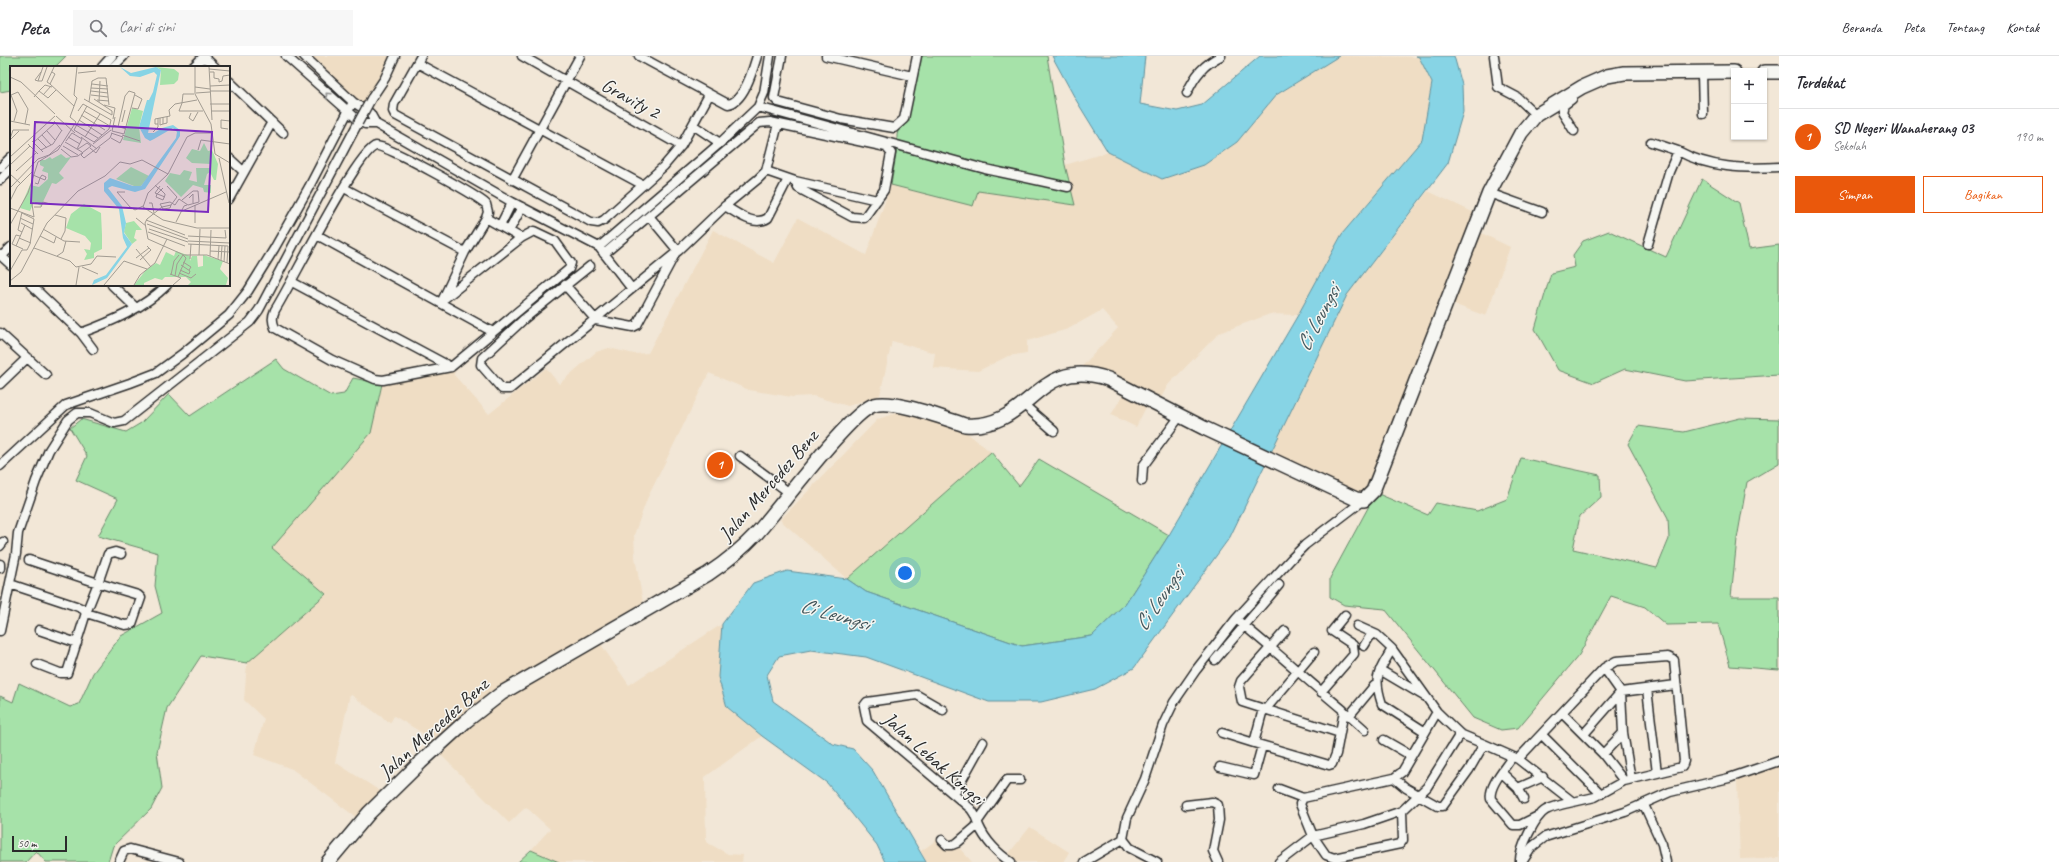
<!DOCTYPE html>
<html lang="id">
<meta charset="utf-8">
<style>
body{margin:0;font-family:Caveat,sans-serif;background:#f7f7f7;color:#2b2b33}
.controls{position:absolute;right:12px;top:12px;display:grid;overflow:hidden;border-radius:0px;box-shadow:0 1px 3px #0004}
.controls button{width:36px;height:36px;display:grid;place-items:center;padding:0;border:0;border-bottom:1px solid #e1e1e2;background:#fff;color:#2b2b33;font:20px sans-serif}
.scale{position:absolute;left:12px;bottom:10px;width:55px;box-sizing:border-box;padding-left:4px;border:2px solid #2b2b2b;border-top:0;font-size:11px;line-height:14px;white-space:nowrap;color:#2b2b2b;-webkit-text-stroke:3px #f6f6f2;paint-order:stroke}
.you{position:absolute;left:905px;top:517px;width:14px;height:14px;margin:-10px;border:3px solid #fff;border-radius:50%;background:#1a73e8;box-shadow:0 0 0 6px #1a73e833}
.badge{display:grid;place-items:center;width:26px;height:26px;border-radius:50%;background:#ea580c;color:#fff;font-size:13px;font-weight:700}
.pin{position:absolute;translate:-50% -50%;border:2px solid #fff;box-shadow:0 1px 4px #0006}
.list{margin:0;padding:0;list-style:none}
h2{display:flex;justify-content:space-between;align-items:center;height:52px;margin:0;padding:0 16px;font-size:17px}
h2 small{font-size:13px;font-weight:400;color:#7c7c81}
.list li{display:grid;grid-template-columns:26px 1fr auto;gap:12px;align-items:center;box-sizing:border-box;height:56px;padding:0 16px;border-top:1px solid #e1e1e2}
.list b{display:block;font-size:15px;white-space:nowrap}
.list p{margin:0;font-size:13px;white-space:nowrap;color:#7c7c81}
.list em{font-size:13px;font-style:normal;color:#7c7c81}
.actions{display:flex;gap:8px;padding:12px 16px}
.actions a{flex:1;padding:9px 0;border:1px solid #ea580c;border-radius:0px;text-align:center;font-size:14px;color:#ea580c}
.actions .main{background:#ea580c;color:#fff}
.icon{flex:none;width:22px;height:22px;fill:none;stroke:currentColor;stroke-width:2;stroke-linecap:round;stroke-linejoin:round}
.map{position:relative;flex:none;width:1779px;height:806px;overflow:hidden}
header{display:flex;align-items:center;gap:24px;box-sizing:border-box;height:56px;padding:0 20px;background:#fff;border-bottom:1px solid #e1e1e2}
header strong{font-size:19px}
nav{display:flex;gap:22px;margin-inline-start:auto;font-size:14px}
.search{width:280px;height:36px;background:#f7f7f7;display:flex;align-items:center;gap:10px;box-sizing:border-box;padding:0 14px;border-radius:0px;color:#7c7c81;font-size:15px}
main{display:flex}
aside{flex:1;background:#fff}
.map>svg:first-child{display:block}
</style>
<header>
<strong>Peta</strong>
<div class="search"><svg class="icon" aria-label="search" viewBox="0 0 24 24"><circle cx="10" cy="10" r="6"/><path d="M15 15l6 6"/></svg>Cari di sini</div>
<nav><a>Beranda</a><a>Peta</a><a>Tentang</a><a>Kontak</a></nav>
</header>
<main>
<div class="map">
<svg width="1779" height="806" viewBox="0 0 1779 806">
<rect width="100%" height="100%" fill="#f2e7d7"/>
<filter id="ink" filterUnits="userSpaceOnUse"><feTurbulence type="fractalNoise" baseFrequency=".025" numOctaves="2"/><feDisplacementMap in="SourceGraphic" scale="8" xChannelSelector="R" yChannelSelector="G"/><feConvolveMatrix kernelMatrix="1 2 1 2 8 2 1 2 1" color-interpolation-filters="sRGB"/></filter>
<g filter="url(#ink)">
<path fill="#efddc4" d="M312 0H391L363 49Z
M1339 0 1419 1 1432 27 1422 84 1342 178 1298 259 1270 258 1219 277 1168 329 1156 351 1148 347 1136 371 1111 359 1125 335 1074 319 1118 272 1102 254 1068 273 1027 285V297L1008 300 978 315 933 312 935 297 892 285 880 339 848 350 813 340 792 341 749 334 709 317 647 443 634 479 635 501 645 558 600 587 629 629 722 568 718 621 727 651 762 680 705 721 706 786 728 798 743 799 742 806H559L531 794 550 773 526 751 509 767 433 691 436 685 394 660 390 667 350 638 335 706 383 737 357 762 292 713 254 699 264 663 244 644 247 607 326 538 272 492 371 377 382 328 455 312 454 319 489 358 546 312 559 328 596 296 609 292 634 298 648 297 713 174 774 207 798 162 866 199 891 129 973 150 978 135 1074 149 1065 109 1108 96 1162 123 1204 109 1237 86 1276 39Z
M1428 135 1485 162 1479 176 1510 191 1486 260 1453 248 1376 437 1350 440 1267 401 1347 239Z
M903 355 962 373 991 396 847 523 780 464 878 363Z
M1779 707V802L1740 803 1737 725Z
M1030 771 1069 796 1063 806H1002Z
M938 783 945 790 952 784 972 806H926L921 795Z"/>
<path fill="#a6e2a9" stroke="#68866a" d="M0 0H66L55 11H11V34L0 36Z
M916 0H1047L1065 109 1075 149 978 135 973 150 891 129 897 92V79Z
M1702 123 1739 147 1749 193 1779 189V319L1685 325 1625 313 1594 327 1558 314 1535 273 1551 217 1575 211 1573 199 1583 185 1609 175 1666 201Z
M276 303 284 313 331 340 344 338 353 322 382 328 371 377 272 492 326 538 247 607 201 600 167 652 157 696 162 732 151 753 113 790 108 806H46L36 795 26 806H0V640L13 646 19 627 70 651 79 648 93 617 121 580 162 557 155 530 158 497 98 480 118 443 76 424 87 400 70 372 81 363 126 376 141 367 169 338 190 360Z
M1740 362 1779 363V407L1747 426 1737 483 1731 541H1779V614L1730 610 1718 568 1666 569 1645 551 1611 540 1579 599 1518 672 1501 674 1473 662 1385 553 1344 549 1330 541V522L1376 437 1428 459 1436 447 1477 455 1507 443 1521 402 1600 419 1601 441 1580 460 1573 493 1657 512 1669 483 1668 462 1628 388 1638 370 1684 376Z
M991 396 1019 430 1039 403 1169 479 1125 548 1092 580 1022 590 866 536 847 523Z
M531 794 559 806H518Z"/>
<path fill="#87d4e5" stroke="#62909b" d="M1052 0H1145L1140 48 1177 55 1202 49 1260 0H1339L1276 39 1237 86 1204 109 1162 123 1108 96 1076 44Z
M1416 0H1454L1462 29 1463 56 1448 107 1347 239 1230 481 1134 612 1095 633 1041 646H989L866 601 811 594 779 600 767 619 773 645 833 688 853 693 873 715 926 806H885L877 789 827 727 762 680 727 651 718 621 722 568 753 527 787 515 847 523 866 536 1022 590 1092 580 1125 548 1169 479 1298 259 1342 178 1422 84 1432 27 1419 1Z"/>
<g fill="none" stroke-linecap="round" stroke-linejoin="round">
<g stroke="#2b2b2b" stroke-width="11">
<path id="street" d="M203 0 215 11
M286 0 358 64 365 68H376L512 146 599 191 632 233
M304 0 353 46 370 57 376 68
M421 0 394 48 393 55 395 59 591 166 598 167 604 164 664 110 681 90 709 39
M522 0 681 90
M639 0 728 48C744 46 753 13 757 0
M782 0 774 42 778 46 841 63 894 72 904 63 917 0
M826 0 912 20
M1494 0 1498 31 1517 41 1536 59
M417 7 643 129
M102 11 112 0
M113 11 124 0
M193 11 204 0
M1702 17 1703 58
M229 25 283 77
M1187 37C1195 19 1204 8 1221 0
M371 43 385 22 395 0
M1572 43 1564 49 1562 56 1574 75
M758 51 985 113 1068 131
M693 69 720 87
M1651 86 1678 95
M229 102 244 116
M0 112 11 101
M0 124 11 113
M512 124 580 0
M795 125 877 144
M344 132 465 196
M1489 137 1542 156
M229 143 272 66
M725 150C737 157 754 171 768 162L788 123
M649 160 678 195
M486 162 521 182
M500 170 512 146
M509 175 522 151
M317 179 493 276
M1648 188 1669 116 1678 95C1709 112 1744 113 1779 111
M599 191 720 87 758 51 764 37 770 0
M604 198 759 67 770 66 886 91 891 97 884 134 864 162 852 161 798 132 795 125 766 115
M0 199 11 209
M2 200 11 191
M590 210 524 263 482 302 481 309 502 333H510L678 195 725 150 758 123 766 115 778 68
M292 226 451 311
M31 229 81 277 93 293
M112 229 136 252
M565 229 596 264 633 271 637 269 674 200
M441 247 465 196 486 162 488 156 486 148C476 139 385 88 376 90 358 93 290 231 275 254 272 261 272 265 275 272L332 304 375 323 383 324 451 311 569 213 571 207 555 185 534 175 521 182 445 242
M0 277 46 319
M81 277C111 266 144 252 167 229
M0 328 26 303
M1023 348 1054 375
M740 400 791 438
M0 410 66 349 130 327 156 317 182 298 229 259 248 235 274 193 309 131 353 46
M1142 425 1143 410 1180 360
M0 490 3 486
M29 504 98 527 108 498 115 496 121 498
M0 508V512
M98 527 138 539 141 542 132 568 125 569 86 557Z
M10 528 76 550 83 553 86 557 67 617H60L37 608
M1236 563C1272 592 1306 623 1342 653L1344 655 1336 698 1332 708 1329 709 1254 687 1262 657 1265 654 1314 596
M39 574 77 587
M0 575 16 498 18 477 36 425 49 394 68 364 77 357H90L114 367 124 365 250 266 259 254 358 67
M1285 575 1241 625 1239 631 1242 646 1340 677
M1364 590 1372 577
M1392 593C1378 617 1373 620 1382 648L1424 675
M1215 604 1279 529
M1604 612 1621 636 1676 629
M1380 614 1424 640
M1647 633 1657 717
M1321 636 1354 598 1353 589 1332 575 1345 559
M943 654 917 639 867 646 864 650 867 665 971 753C976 759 976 763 979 770 985 784 998 798 1011 806
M1346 657 1365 674
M1562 657 1603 698 1624 725
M1349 660 1374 630
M1222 677 1254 687
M1584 678 1621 636 1623 677 1631 723
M1542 679 1601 738
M1384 684 1410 699
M1484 688 1518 703 1573 746 1595 741 1624 725 1682 711 1684 705 1674 604 1668 601 1616 605 1604 612 1518 703
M1603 698 1623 677
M1512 701C1506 711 1488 730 1491 743L1513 769H1520L1538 760
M1220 711 1254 719 1262 690
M1502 717 1518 732 1543 721
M1394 722 1402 716 1437 656
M1518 732 1524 743
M1279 733 1303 742
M954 738 983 686
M1186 749 1212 746 1218 749 1219 764 1213 795 1218 806
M1644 749 1662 788 1666 806
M1402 755 1403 784 1400 788 1334 802 1326 799 1313 780 1300 748 1303 742 1394 722 1406 732 1438 750H1443L1469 714 1484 688 1460 678
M978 765 1007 724H1020
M942 784 947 789H952L957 787 978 769
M119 806 124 795 130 793 179 806
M1084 806 1123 783
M1157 806 1130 792 1123 783 1127 762 1145 723 1163 669 1174 646 1196 614 1236 563 1291 503 1305 489 1364 444
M1279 806 1313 780 1364 768 1402 755 1427 731 1460 678 1437 656 1392 593 1377 579 1357 570
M1520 806C1519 794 1535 760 1546 754 1554 750 1564 748 1573 746
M1522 806 1532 791 1545 781 1625 756 1670 736 1729 722 1779 705"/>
</g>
<g stroke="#2b2b2b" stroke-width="16">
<path id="primary" d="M1764 16H1779
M328 806 369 757 421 706 466 665 502 637 708 518C726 506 742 493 757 477 778 454 851 355 874 349 894 343 943 362 965 369 1031 374 1036 298 1108 323L1204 372 1356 443 1364 444 1373 435 1489 137 1521 77 1536 59 1582 31 1607 20 1624 17 1734 16"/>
</g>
<use href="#street" stroke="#f6f6f2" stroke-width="8"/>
<use href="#primary" stroke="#f6f6f2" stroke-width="13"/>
<g stroke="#2b2b2b" stroke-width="11" stroke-linecap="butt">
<path id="street-bridge" d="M358 67 371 43"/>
</g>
<use href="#street-bridge" stroke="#f6f6f2" stroke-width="8"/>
</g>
<defs><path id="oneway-chevron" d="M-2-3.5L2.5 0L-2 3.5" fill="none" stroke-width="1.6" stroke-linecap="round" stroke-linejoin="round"/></defs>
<use stroke="#90908e" href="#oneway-chevron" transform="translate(328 39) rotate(-137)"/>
</g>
<g text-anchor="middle" stroke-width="3" stroke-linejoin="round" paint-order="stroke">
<g font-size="20" fill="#2b2b2b" stroke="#f6f6f2">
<text transform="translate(631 42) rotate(29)" y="7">Gravity 2</text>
<text transform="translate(768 429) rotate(-49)" y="7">Jalan Mercedez Benz</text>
<text transform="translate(433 672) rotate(-42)" y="7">Jalan Mercedez Benz</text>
<text transform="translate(934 702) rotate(42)" y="7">Jalan Lebak Kongsi</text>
</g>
<g font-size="21" font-style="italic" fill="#42555a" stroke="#f6f6f2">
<text transform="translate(1318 262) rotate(-62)" y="7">Ci Leungsi</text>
<text transform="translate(1159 543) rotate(-55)" y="7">Ci Leungsi</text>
<text transform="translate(835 558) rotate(16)" y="7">Ci Leungsi</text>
</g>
</g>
<g transform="translate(10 10)">
<rect width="220" height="220" fill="#f2e7d7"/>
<path d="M146 1 164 3 169 7 168 14 164 18 150 19 151 4ZM122 42 133 45 129 61 131 77 113 74ZM194 77 198 85 202 84 208 98 206 114H204L200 106 197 108 194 119H201V127L194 126 193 122 183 119 171 131 155 115 160 107 170 109 174 104 182 106 179 114 187 116 186 102H201V98L182 97 176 92 182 83 190 85ZM51 88 56 92 61 91 49 107 54 112 46 118 42 117 31 140 24 136 20 145 10 142 20 119 29 121 38 113V107L32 105 34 101 30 99V94H35L40 91 42 93ZM121 101 139 110 131 120H124L106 113ZM74 138 91 147 92 169V183L84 187V192L74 194 77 188 74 183 80 184 81 177 75 170 56 162 61 148ZM124 155 132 164H126L124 172 127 174 122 178 114 166 116 157ZM166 185 180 190V195L182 190H187L188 201 193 200V189L213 195 210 203 218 212 216 219H178L181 216 176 211H155L152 214 145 212 134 217V219H124L136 204 146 197 150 199 156 186 164 190Z" fill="#a6e2a9"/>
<path d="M110 1 121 7 146 1 151 4 138 67H144L152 62 163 59 170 64V70L135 123 125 126 102 120 98 122 112 140 116 157 114 167 122 178 97 212 82 219 84 214 96 209 117 181 113 172 109 143 94 125V117L100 112 123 120H131L166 72 167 66 163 62 144 73 140 75 135 72 129 61 137 34H139L143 26 147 9 144 6 130 11 120 10Z" fill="#87d4e5"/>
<path fill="none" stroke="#a29c92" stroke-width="1" d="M185 1V28L201 58 205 88 220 97M199 1 202 54M199 3 220 5M42 6 45 8 40 18 37 16 44 1M200 6H204V12L209 13V16L212 15 213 10 220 9M68 7 86 5M0 11 11 16 45 48M28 15H32L37 1M28 15 33 1M28 15 25 14 31 6M40 18 64 40M82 18 98 20M200 20 220 19M185 21 200 23M81 22 98 23M29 25 35 19 42 21M81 25 98 27M200 25H220M186 27 200 26M33 29 41 20M81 29 98 31M24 31 29 25 38 32 46 24M74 33 102 49V45L84 33M87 34 99 35M79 36 82 15 88 12H96L99 39M89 36 90 15M172 37 169 45H193M172 37 173 28H184M200 38H220M94 39 105 42 103 53M122 42 128 43 132 33 125 29M68 45 73 38 101 54 99 63 84 76 64 64 77 40M74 45 100 60M201 45H220M181 47 179 52 183 55 188 46M71 49 95 64M46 50 65 67M105 51 102 65 114 68 125 27 119 25 115 30 108 61M153 51V58L157 57V51M69 54 92 69M0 55 20 59M4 55 7 45 1 29 8 26 18 43 15 58M44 55 52 65M112 56 115 44M148 58H145V53L150 52M153 58 150 59V52L160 50 159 44 165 38 187 34M66 59 88 72M103 59 116 63M218 63 211 62V54L220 55M37 65 45 74M143 66 148 61V52M32 69 41 79M112 69 130 75M58 71 70 78M71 71 87 83M75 71 90 48M101 72 110 77 113 71 101 67M0 73 3 64H19M28 73 37 82M0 74 9 65M22 75 33 86M56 75 62 67 72 73 67 83M24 76 45 57M55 76 72 86M18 78 28 88M83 78 101 64M53 80 68 89M80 82 86 87 90 81M51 83 61 91 68 90 81 80 77 77 68 83M31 84 43 78 52 64M188 84 191 74 220 78M73 87 71 89 74 92 100 72 102 67M0 91 45 50M209 92 219 137M0 99 20 80M6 105 26 87M0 108 10 117M158 108 138 127 133 141 153 154 187 162H220M23 109 30 112 28 118 25 117M32 109 36 111 35 114 30 112ZM145 119 148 122 151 124 155 128V129L153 134 146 131 147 128 153 122M150 120 145 127 155 131M157 120 167 131 161 139 152 141 137 153 135 157 138 173 174 189H197L220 198M0 122 28 93 39 89 50 79M115 126H107L120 141 125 144 133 140M220 131V150M179 132 183 128V137M169 133 178 139 189 136 188 125H183L172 134M0 135 7 121 23 105M139 137H142L144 147M22 138 24 151M161 139 160 142 153 143 150 138 160 136 165 139 169 133M185 139V157M24 141H31L33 136 40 138M0 142 24 151M172 145 216 126M45 149 56 152 55 165 51 173M10 152 23 158M126 152 136 160M136 154 175 169M166 156 174 140 177 139M11 157 22 163M137 158 178 173M0 159 18 127 28 96 48 84 66 56 60 51 67 32 64 29 67 1M33 163 54 175 70 176M139 163 178 176M12 166 8 164 12 146M138 166 175 180M10 170 6 169 2 178 13 183M30 170 44 177 46 171M178 170 216 172 215 164M9 172 21 177M178 175 220 177M178 178 218 180 217 197M6 180 15 159M24 182 60 195 66 201 81 198 87 190 106 191M126 183 141 201M200 185 220 186M189 189 190 163M47 190 53 186 56 175M200 190 201 164M126 192 139 182M180 193 181 178M208 193 209 180M130 194 141 184 137 180M211 194 212 180M173 196 181 201 179 204M214 196 215 180M72 201 88 208M170 204 179 208 180 205 171 199M0 205 12 184H17L20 178 24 153 12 147M169 207 181 212 186 208M160 208 171 212 163 219M161 209 164 195 169 189M165 210 167 198 173 189 176 192 168 211M0 215 11 206 37 157 68 125 95 110 110 96 120 98 132 94 158 108 177 71 185 67H203M66 219 69 201M94 219 114 195 137 203M124 219 130 209 145 197 157 173"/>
<path fill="#7b2cbf" fill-opacity="0.15" stroke="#7b2cbf" stroke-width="2" d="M25 56 202 66 198 146 21 137Z"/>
<rect width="220" height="220" fill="none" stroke="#2b2b2b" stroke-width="2"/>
</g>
</svg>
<div class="controls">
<button>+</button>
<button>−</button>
</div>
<div class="scale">50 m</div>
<div class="you"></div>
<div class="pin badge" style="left:720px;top:409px">1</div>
</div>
<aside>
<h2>Terdekat<small></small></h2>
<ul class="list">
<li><span class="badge">1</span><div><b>SD Negeri Wanaherang 03</b><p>Sekolah</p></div><em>190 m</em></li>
</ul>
<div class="actions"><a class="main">Simpan</a><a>Bagikan</a></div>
</aside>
</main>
